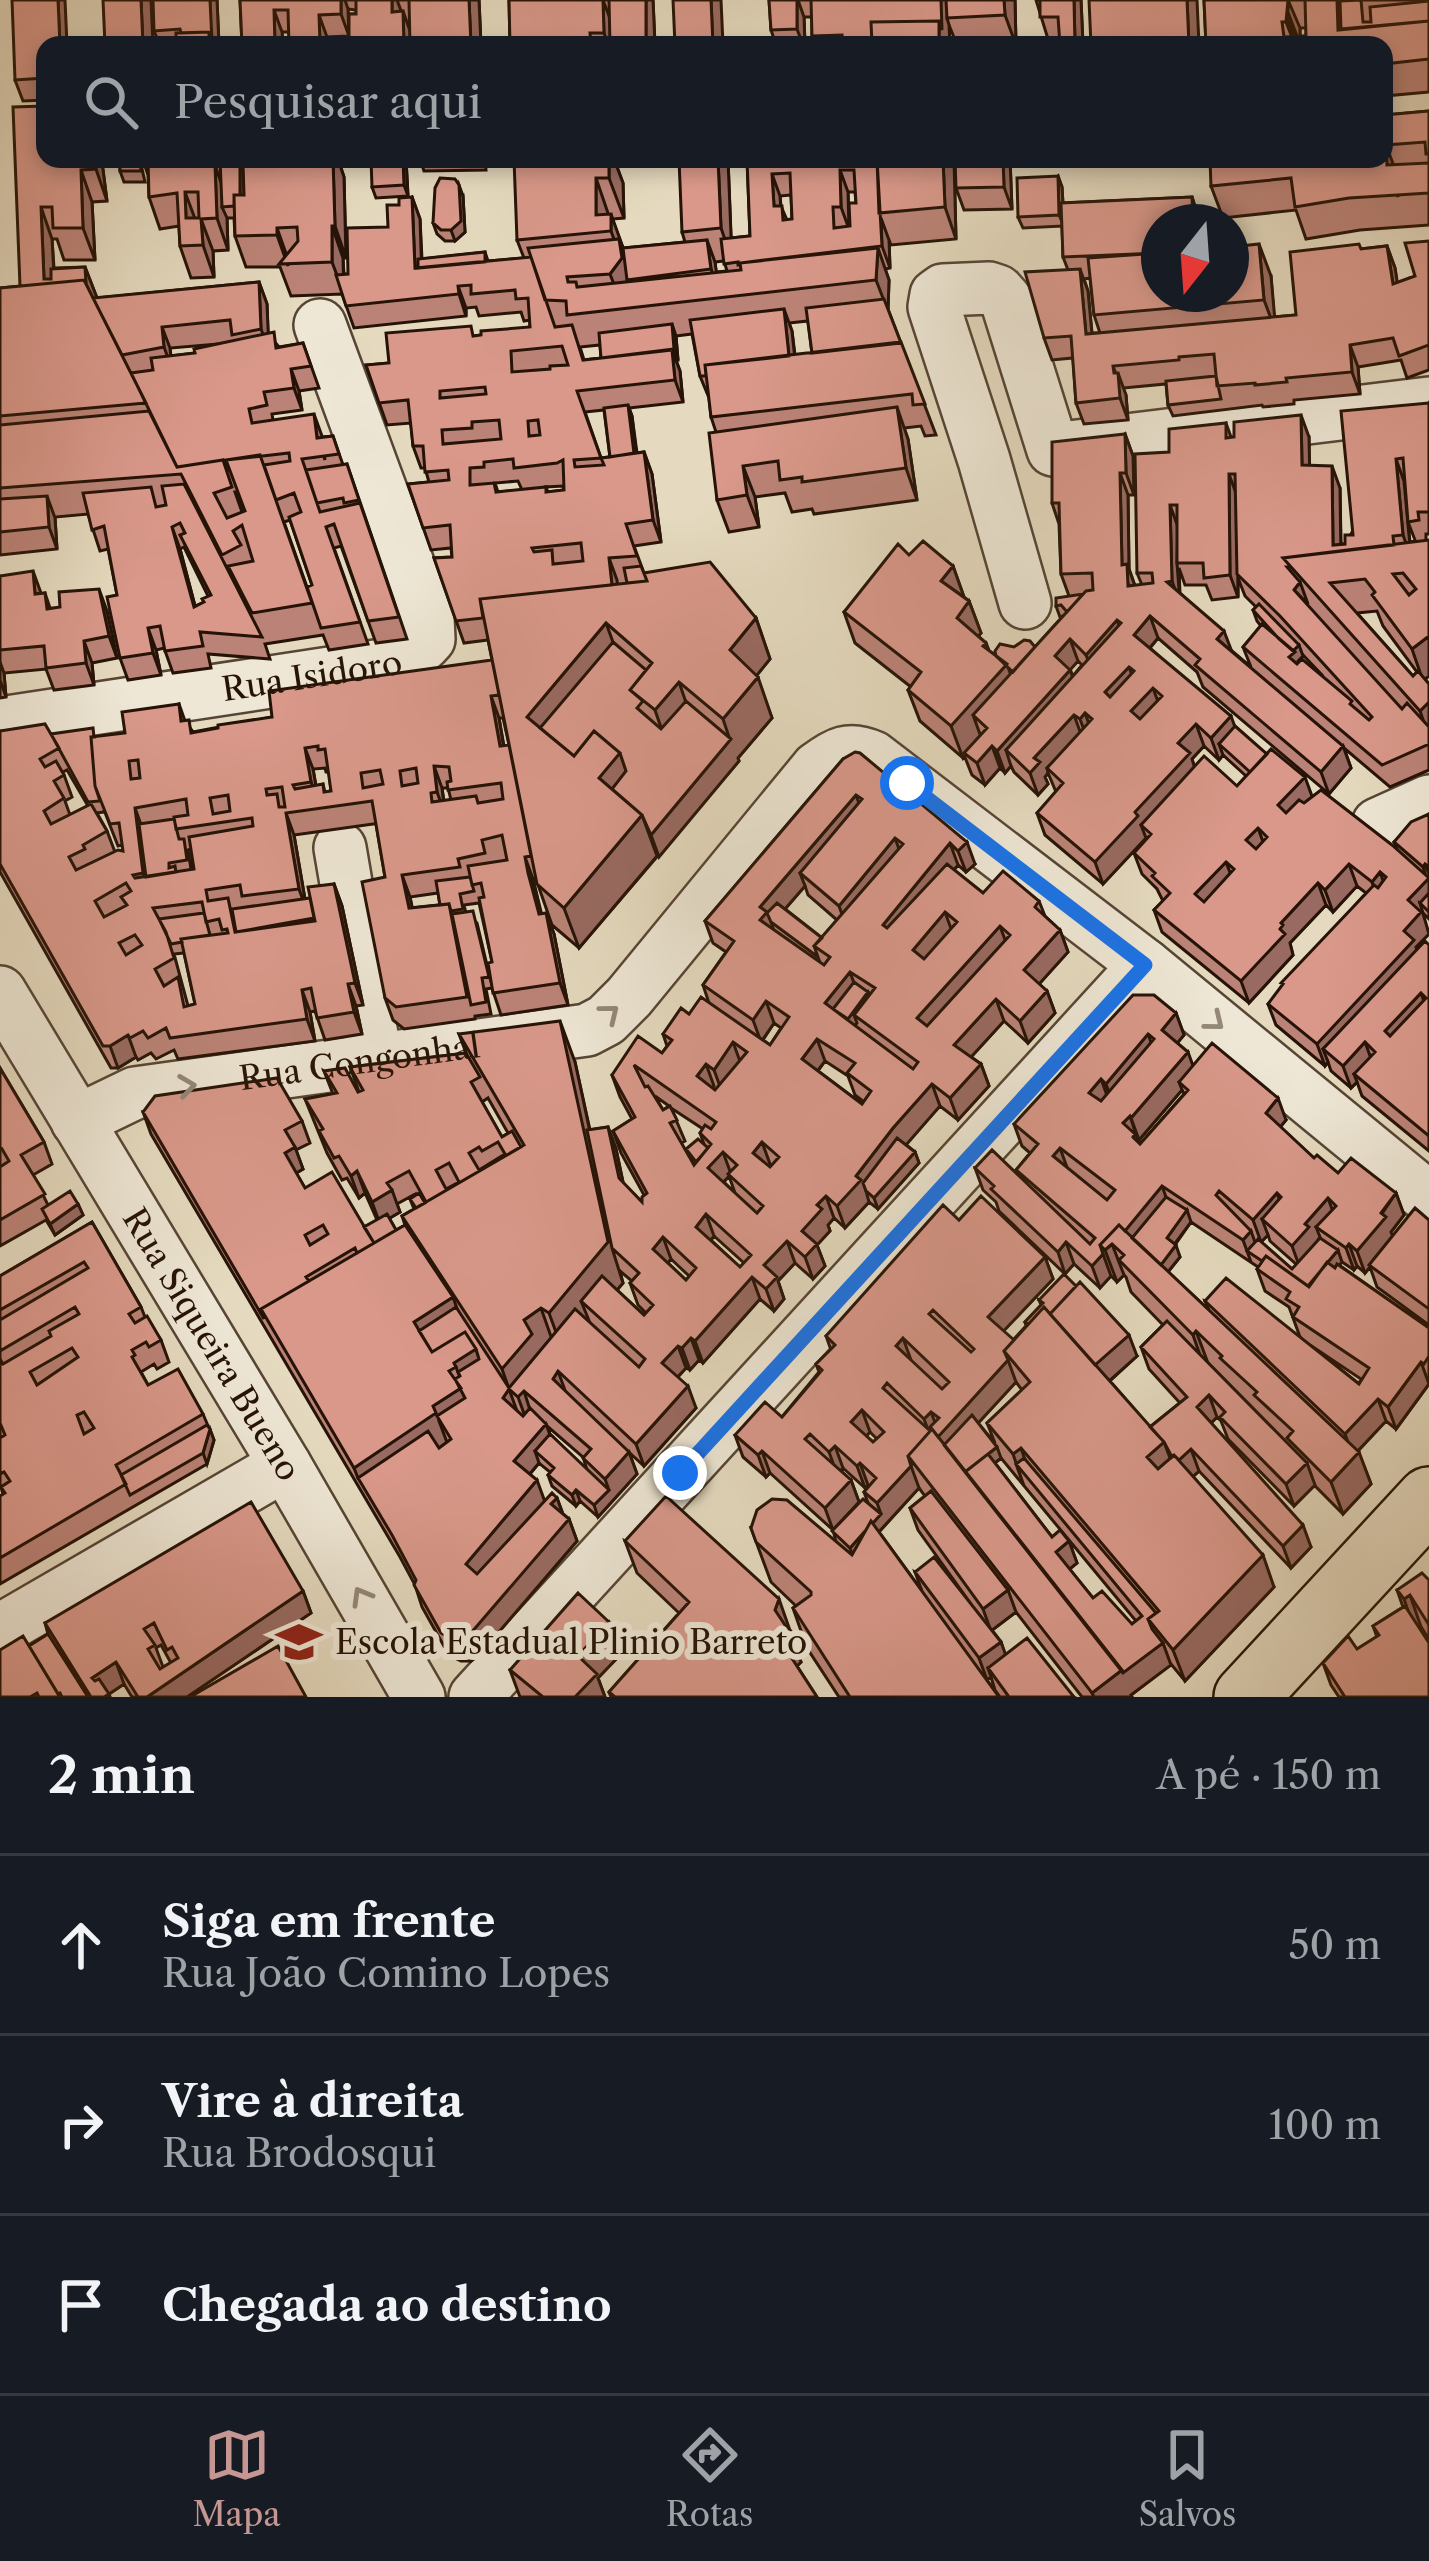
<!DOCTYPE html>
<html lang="pt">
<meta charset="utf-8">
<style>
body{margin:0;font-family:"Libre Caslon Text",serif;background:#242831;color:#f1f3f6}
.compass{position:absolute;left:1141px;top:204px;width:108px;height:108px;border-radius:50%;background:#171b24;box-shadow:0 6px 18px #0003;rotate:197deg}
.stop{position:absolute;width:36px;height:36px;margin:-27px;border:9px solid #1a73e8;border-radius:50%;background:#fff}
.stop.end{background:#1a73e8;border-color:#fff;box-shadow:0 3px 12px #0008}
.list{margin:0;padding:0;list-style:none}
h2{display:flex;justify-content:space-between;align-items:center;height:156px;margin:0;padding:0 48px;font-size:51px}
h2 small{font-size:39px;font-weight:400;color:#9ea1a6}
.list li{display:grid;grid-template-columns:78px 1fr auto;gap:36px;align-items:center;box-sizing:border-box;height:180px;padding:0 48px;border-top:3px solid #363941}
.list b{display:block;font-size:45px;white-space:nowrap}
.list p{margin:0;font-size:39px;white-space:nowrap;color:#9ea1a6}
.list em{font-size:39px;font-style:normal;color:#9ea1a6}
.icon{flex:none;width:66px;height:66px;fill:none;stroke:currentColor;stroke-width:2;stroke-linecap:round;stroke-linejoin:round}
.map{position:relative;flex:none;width:1429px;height:1697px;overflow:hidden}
.search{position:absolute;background:#171b24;box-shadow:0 6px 18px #0003;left:36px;right:36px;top:36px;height:132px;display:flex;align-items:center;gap:30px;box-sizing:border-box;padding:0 42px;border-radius:24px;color:#9ea1a6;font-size:45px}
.sheet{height:696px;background:#171b24}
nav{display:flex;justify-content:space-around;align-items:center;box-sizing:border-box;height:168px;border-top:3px solid #363941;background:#171b24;font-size:33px;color:#9ea1a6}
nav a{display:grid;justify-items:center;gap:6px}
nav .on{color:#c59692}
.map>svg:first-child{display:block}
</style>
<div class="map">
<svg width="1429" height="1697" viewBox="0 0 1429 1697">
<rect width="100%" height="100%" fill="#e5dabf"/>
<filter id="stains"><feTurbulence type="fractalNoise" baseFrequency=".00167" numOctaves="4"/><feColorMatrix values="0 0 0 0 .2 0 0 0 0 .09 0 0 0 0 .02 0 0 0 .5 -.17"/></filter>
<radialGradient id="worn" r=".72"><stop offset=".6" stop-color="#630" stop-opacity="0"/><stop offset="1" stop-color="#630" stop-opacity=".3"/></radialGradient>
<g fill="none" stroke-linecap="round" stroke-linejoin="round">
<g stroke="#564535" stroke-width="56">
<g id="minor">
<path d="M1061 448 1429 403"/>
<path d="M1025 603 984 460 934 307 936 295 943 290 989 288 998 291 1006 300 1053 450"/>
<path id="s1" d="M0 723 389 664C406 658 417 653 429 639L428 618 320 325"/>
<path d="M1378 824 1429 801"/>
<path d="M340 848 376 1058"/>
<path id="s2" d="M0 992 285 1465 419 1697"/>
<path id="s3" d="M77 1121 135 1093 587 1030 606 1020 629 997 817 768C837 753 849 746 873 757L1145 965 1429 1198"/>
<path d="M0 1630 285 1465"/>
<path d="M475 1697 1145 965"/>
</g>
</g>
<g stroke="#261307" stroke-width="68">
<path id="major" d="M1246 1697 1429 1499"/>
</g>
<use href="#minor" stroke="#eee7d5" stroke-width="51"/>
<use href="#major" stroke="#e5dabf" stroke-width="63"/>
</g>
<path fill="#bb8377" stroke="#261307" stroke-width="3" fill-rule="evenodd" d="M153 0H217L219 45H160L154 31Z
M240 0H479L481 45H349V14H356V10L348 9 349 36 327 37 328 45H289V32H282L283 45H242Z
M509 0H653L655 45H510Z
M769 0H1015L1016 45H957L949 25 950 45H816L812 36V17H804L805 45H776L771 30Z
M1036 0H1081L1083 45H1060L1059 39H1048Z
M1204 0H1429V92L1384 96V45H1206ZM1300 28H1306V36H1300Z
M45 45V100L23 101 15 80Z
M1429 111V225L1360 230 1306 239 1296 210 1223 218 1211 186 1384 115Z
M45 159H189L192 166 196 165 194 159H244V164H249V159H338L344 177 346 258H343L344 274H348L388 227 399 205 412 197 420 219 422 259 485 252 488 261 524 258 517 240 614 159 623 183 624 218 612 219 623 248 685 242 682 232 728 159 731 238 750 236 747 159H954L956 239 891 245 889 240 890 268 885 269 889 280 888 309 936 435 925 436 921 426 904 428 908 439 917 500 814 514 812 509 792 512 785 493 755 497 759 527 729 532 717 500 716 432 711 417 709 398 700 376 692 334 676 336 678 360H676L680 371 683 402 629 408 632 416 637 453 644 452 652 474 661 542 634 546 647 581 756 618 770 659 756 676 772 718 738 758 739 761 579 948 552 925 536 879H533L541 914 546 913 554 934 568 1005 501 1015 492 988 486 989 491 1014 475 1016V1019L404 1029 393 1020 385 998V877L376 824H373L294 835 305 899 310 898 334 884 342 906 363 1005 356 1006 362 1034 325 1040 315 1011 310 1012 315 1041 178 1059 174 1050 156 1059 151 1053 138 1060 136 1057 118 1068H111L0 872V731L96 737 125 733 179 704 185 721 193 732 272 717 492 660 488 640 464 643 434 558 452 557 451 548 431 550 408 484 429 482 425 468H421L413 446 411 423 387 425 366 365 389 363 475 336 530 327V320L524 321 521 312 479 316 476 307 466 308V316L354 328 342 294 291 296 280 267H246L235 236 234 218H227L228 250 213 251 214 277 191 278 180 246 179 226 160 229 149 197 148 175 143 160H140L145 182H124L120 171V161L102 162 107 201 92 202 95 260H64L57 239H52L54 268 85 267 97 298 259 282 267 304 268 334 279 347 303 343 319 388 299 391 302 410 272 414 273 420 322 437 333 436 343 465 347 464 407 639 376 643 341 546 334 548 368 644 329 650 323 635 265 644 270 659 208 654 211 668 173 673 164 648 156 650 161 675 128 680 120 658 117 595 108 549 100 551 88 514 55 517 57 549 0 555V288L20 286ZM848 192H855L856 203 849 226ZM791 195 792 219 787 220 781 206 780 196ZM724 261 727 271 716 272 715 262ZM808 321 812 353 795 355 792 331 789 323ZM218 344 195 353 171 356 170 348ZM600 345 601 358 584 360 580 347ZM604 410 610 457 601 458 585 412ZM518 481 522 490 498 492 495 483ZM563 486 564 490 548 492 546 487ZM235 492H237L245 511 242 512ZM290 520 312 585 307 587 284 522ZM184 547 208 596 204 602 195 606 180 549ZM499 718H503L509 745 504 746ZM325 768 326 772H329L331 791 325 792 323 784 316 786 313 769ZM67 770 88 806 70 815 65 801 72 797 63 772ZM442 788H448L451 800 444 801ZM104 810 118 846 122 845 123 851 115 852 107 831 97 813 104 812ZM191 849 194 869H191L188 850ZM438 893 440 905 412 908 410 897ZM479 903 492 962 491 982 477 923 466 913 464 905ZM184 953 195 1004 188 1006 174 954Z
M406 159 408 196 376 198 372 187Z
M420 159H485L486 170 424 171Z
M955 159H1010L1012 209 964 210 956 188Z
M1058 176 1062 187 1063 203 1192 197 1200 222H1159V294L1271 276 1274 317 1296 315 1361 249 1387 246 1395 268 1397 283 1415 276 1429 241V370L1407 378 1401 360 1358 367 1360 394 1294 400V404L1263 407 1262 405 1173 416 1168 405 1166 384 1123 388 1126 395 1128 420 1084 424 1076 403 1073 358 1052 360 1044 338 1068 270 1063 257 1062 226 1023 228 1018 217ZM1090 278 1094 315 1100 333H1092L1088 291 1084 279Z
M463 196 465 232 455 241H445L437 234 433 223Z
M1429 403V534H1426L1425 679 1429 684V770L1390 787 1344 748 1351 768 1329 794 1203 687 1197 672 1158 638 1150 648 1312 797 1397 849 1394 842 1429 814V919L1424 914 1422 916 1429 934 1416 947 1417 949 1429 945V1151L1362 1096 1357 1082 1351 1088 1331 1071 1328 1062 1325 1066 1276 1025 1268 1004 1366 893 1357 886 1333 912 1326 905 1290 943 1293 955 1249 1003 1162 932 1154 910 1163 901 1157 889 1142 874 1134 853 1146 838 1103 884 1045 835 1037 813 1056 792 1048 773 1045 777 1048 784 1038 795 1014 772 1011 766 1005 773 1000 768 985 785 972 775 964 755 963 758 920 721 908 690 911 687 855 643 844 612 909 555 953 566 964 597 969 601 981 633 978 636 986 643 989 651 996 656 1014 647H1035L1063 616 1060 617 1056 606 1069 596 1061 574 1059 524 1052 503 1125 434 1133 456 1134 495H1128L1129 569 1135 586 1142 585 1137 573 1169 452 1226 423 1231 437H1309V465L1340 488 1341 544H1345ZM1404 481 1408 522 1415 540 1410 543ZM1179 568 1185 585H1206L1212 600 1238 597V578L1245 596 1256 607 1253 610 1257 621 1261 626 1243 647 1251 667 1232 651 1180 593ZM1377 611 1383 626 1417 672 1413 676 1357 613ZM1303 655 1323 676 1299 663 1298 661ZM1078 661 1082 665 1073 676 1070 669ZM1204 746 1219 760 1223 755 1246 776 1237 786 1194 766 1192 759Z
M0 576 41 594 45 593 50 608 107 611 117 658 92 663 94 685 54 690 46 669 4 673 6 697 0 698Z
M843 759 975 864 966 872 958 865 954 870 983 893 1039 901 1045 916 1060 930 1068 952 1039 984 1047 991 1055 1013 1028 1043 1004 1021 971 1057 981 1064 989 1086 958 1120 940 1106 905 1144 915 1152 919 1163 878 1209 869 1202 845 1228 834 1218 828 1225 830 1231 817 1245 825 1266 813 1279 795 1263 778 1281 784 1299 774 1311 760 1299 703 1363 699 1360 690 1370 686 1368 678 1377 696 1408 644 1466 619 1443 629 1452 637 1474 598 1517 580 1501 576 1506 552 1486 548 1475 550 1472 539 1463 530 1474 544 1501 557 1498 563 1514 569 1519 577 1541 479 1655 471 1661H461L449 1655 422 1607 415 1585 400 1557 151 1134 143 1112 302 1121 310 1143 296 1150 303 1169 296 1173 305 1188 364 1227 377 1220 365 1193 359 1198 347 1178 342 1180 327 1153 305 1099 333 1094 324 1071 359 1092 350 1067 466 1053 459 1034 575 1062 590 1130 608 1127 616 1149 623 1183 642 1202 644 1195 621 1153 613 1131 632 1119 620 1097 612 1075 662 1053 667 1046 663 1034 689 1014 709 1003 703 985 726 952 713 943 705 921ZM805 886 808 895 837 920 822 938 785 909ZM774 1023 781 1028 770 1045 763 1040ZM825 1061 848 1076 855 1095 864 1102 862 1104 818 1071ZM655 1096 669 1106 663 1110ZM488 1098 508 1133 502 1137 482 1102ZM671 1108 703 1129 700 1133 704 1144 687 1154 681 1143 685 1141ZM729 1176 735 1193 724 1182ZM417 1193 410 1199 414 1209 402 1216 405 1225 396 1230 389 1218 400 1212 397 1204ZM714 1236 744 1263 740 1267 711 1240ZM671 1259 689 1276 686 1280 668 1263ZM620 1271 632 1281 630 1283 638 1305 646 1313 644 1315 617 1290 623 1283ZM547 1426 583 1457 587 1470 550 1434Z
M1176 1013 1184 1035 1177 1043 1193 1065 1286 1120 1280 1127 1314 1158 1338 1173 1396 1193 1404 1215 1391 1232 1393 1236 1429 1220V1325L1377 1287 1370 1267 1365 1273 1357 1266 1354 1270 1342 1262 1339 1265 1429 1328V1384L1396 1429 1386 1421 1358 1451 1371 1484 1343 1514 1314 1485 1294 1506 1228 1439 1221 1421 1217 1417 1211 1423 1311 1547 1291 1568 1199 1471 1193 1476 1274 1587 1185 1681 1171 1664 1131 1695 1132 1697H1082L1016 1612 992 1630 1001 1642 1005 1655 1074 1697H1000L995 1690 991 1677 987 1680 999 1697H839L807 1648 793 1608 796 1606 771 1582 751 1528 836 1542 833 1530 770 1473 766 1477 743 1457 735 1435 782 1417 819 1372 816 1364 831 1350 826 1336 959 1220 1045 1257 1053 1279 1003 1331 1013 1340 1026 1326 1025 1322 1041 1305 1039 1300 1137 1356 1110 1381 1150 1427 1180 1403 1149 1369 1141 1347 1163 1325 1131 1292 1126 1277 1124 1275 1117 1282 1111 1276 1100 1288 1074 1264 1065 1274 999 1211 996 1202 983 1190 975 1168 1018 1175 1016 1170 1030 1153 1022 1146 1014 1124ZM1182 1090 1184 1094 1140 1144 1137 1138 1139 1140ZM1191 1222 1258 1267 1257 1269 1265 1291 1289 1307 1300 1337 1205 1301 1209 1310 1168 1272 1180 1257 1175 1245ZM1268 1235 1270 1241 1297 1265 1292 1269 1261 1242ZM1310 1345 1361 1379 1359 1384ZM1016 1382 1022 1390 987 1423 995 1443 978 1423ZM870 1432 877 1439 873 1442 866 1436ZM1001 1458 1136 1621 1132 1624 1093 1598 1069 1569 1077 1563 1069 1541 1052 1537 995 1463ZM843 1468 865 1488 868 1485 869 1486 864 1492 868 1503 859 1502 851 1480 841 1471ZM919 1488 925 1496 910 1508 918 1530 971 1604 915 1572 922 1591 879 1532Z
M0 1068 44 1142 52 1164 33 1175 48 1205 78 1204 83 1215 55 1235 46 1220 0 1246Z
M92 1222 141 1307 145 1317 161 1340 169 1362 157 1369 154 1364 141 1372 148 1385 203 1414 214 1440 207 1464 0 1584V1496L3 1494 0 1484V1276Z
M625 1541 791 1631 801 1662 797 1666 817 1697H611L609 1692 679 1613 637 1573Z
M1429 1580V1639L1421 1627 1419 1628 1429 1697H1339L1331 1685 1323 1663 1357 1649 1377 1637 1373 1626 1403 1607 1397 1590Z
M303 1591 311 1613 187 1697H132L124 1684 109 1694 110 1697H0L29 1646 48 1634 45 1623ZM161 1645 171 1663 163 1667 156 1648Z
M621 1654 598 1678 605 1697H520L510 1670Z"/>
<path fill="#986a61" stroke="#261307" stroke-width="3" d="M58 0H65L67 45H60Z
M141 0H151L153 45H143Z
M210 0H217L219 45H209Z
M341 0H345L348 9 349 36 341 14Z
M392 0H397L403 16 392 12Z
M469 0H479L481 45H471Z
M603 0 617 37 618 45H608L604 33Z
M646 0H653L655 45H648L646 40Z
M711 0H721L723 45H713Z
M797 0H798L804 17 805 45H803L797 29Z
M941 0H949L947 18 949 25 950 45H939V21Z
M1004 0H1015L1016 45 1005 15Z
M1074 0H1081L1083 45H1075Z
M1187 0H1197L1199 45H1189Z
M1288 0 1300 28V44L1288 12Z
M274 10 282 32 283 45H275Z
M403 11 415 45H404Z
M1285 12 1297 44 1295 45 1286 22Z
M319 15 327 37 328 45H321L320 43Z
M1386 145 1398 177V197L1387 165Z
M94 159H101L102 162 107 201 96 169Z
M240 159H244V217L240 206Z
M333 159H338L344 177 346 258 335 226Z
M403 159H406L408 196 404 185Z
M609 159H614L623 183 624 218 609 178Z
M718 159H728L732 260 721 228Z
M943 159H954L956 239 945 207Z
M1003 159H1010L1012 209 1004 187Z
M215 165 226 197 222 207 227 218 228 250 217 218Z
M81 170 92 202 95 260 83 228Z
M840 170 848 192 849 229 841 207Z
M772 174 780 196 782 228 774 206Z
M1058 176 1062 187 1064 226 1059 215Z
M596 178 610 219 596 215Z
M459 185 463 196 465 232 455 241 451 230Z
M185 192 197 224 186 218Z
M412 197 420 219 422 278 415 268Z
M1192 197 1199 219 1200 222H1193Z
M41 207 52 239 55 292 44 279Z
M611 214 631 270 627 280 631 292 622 305 610 274 621 259 611 231Z
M881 218 889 240 890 268 882 246Z
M201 219 213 251 214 277 203 245Z
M332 226 343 258 344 294 332 262Z
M277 228 288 259V266L277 235Z
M707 240 715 262 719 291 711 269Z
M1259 244 1271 276 1276 332 1264 300Z
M1387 246 1395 268 1401 306 1393 284Z
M878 248 889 280 888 311 876 280Z
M85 267 97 298V311L86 289Z
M1080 269 1088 291 1094 356 1086 334Z
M259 282 267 304 269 351 261 329Z
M458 286 466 308V316L459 294Z
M784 309 792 331 798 388 790 366Z
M672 324 676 336 678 360 674 349Z
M162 327 170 348 172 369 164 347Z
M1350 345 1358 367 1360 394 1352 372Z
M672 350 680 371 683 402 675 380Z
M1113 366 1119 382 1118 373 1126 395 1128 420 1120 398Z
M291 369 299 391 302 410 294 388Z
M628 405 632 416 638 468 634 457Z
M897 407 908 439 917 500 906 468Z
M314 414 322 436 325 460 317 438Z
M1301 415 1309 437 1310 487 1302 465Z
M1125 434 1133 456 1134 495 1126 473Z
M644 452 652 474 661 542 653 520Z
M1396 459 1404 481 1411 557 1403 535Z
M743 466 755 497 759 527 747 495Z
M1332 466 1340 488 1341 561 1333 545Z
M1120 473 1128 495 1129 569 1135 586 1136 608 1122 565Z
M1229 474 1237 496 1238 597 1230 575Z
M47 496 55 518 57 549 49 527Z
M1170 505 1178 527 1177 563 1180 603 1172 581Z
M172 527 180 549 201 629 194 607Z
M609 558 617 580 621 618 613 596Z
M953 566 964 597 941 581Z
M33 571 41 593 35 594Z
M1300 582 1308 604 1294 590Z
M99 589 107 611 117 658 109 636Z
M969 601 981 633 968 649 957 618Z
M1150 616 1158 638 1142 657 1134 635Z
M756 618 770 659 745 690 730 650Z
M1117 620 1125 642 1094 676 1086 655Z
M606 623 621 664 550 748 527 717Z
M148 628 156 650 161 675 153 653Z
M1224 631 1232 652 1217 639Z
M1429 636V676L1423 681 1412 649Z
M1070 639 1078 661 1063 678 1055 656Z
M84 641 92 663 94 685 86 663Z
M986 643 998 674 1007 664 1018 696 987 728 973 715 981 737 963 758 951 726 983 646Z
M1299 645 1303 656 1298 661 1303 674 1289 657 1291 652Z
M0 662 4 673 6 697 0 680Z
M1129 667 1137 689 1113 714 1105 692Z
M1070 670 1078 692 1006 750 1011 766 1005 773 997 751Z
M758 677 772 718 738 758 739 761 659 857 651 835 730 740 723 719Z
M679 682 693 723 669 751 655 710Z
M1153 688 1161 710 1139 733 1131 711Z
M491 696 499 718 507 768 500 746Z
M1429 702V737L1420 711Z
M1085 713 1093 735 1088 741 1080 719Z
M1074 715 1082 737 1047 768 1048 773 1045 777 1048 784 1038 795 1030 773 1034 758Z
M1231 716 1239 738 1219 744 1223 755 1219 760 1211 738Z
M1196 724 1204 746 1192 759 1197 775 1141 825 1146 838 1103 884 1095 862 1135 812 1178 743Z
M992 746 1000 768 985 785 977 763Z
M1343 746 1351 768 1329 794 1321 772Z
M305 748 313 769 319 804 311 782Z
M620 753 634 793 621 809 580 774Z
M434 766 442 788 445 814 437 792Z
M1305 777 1313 799 1286 827 1278 805Z
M856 795 864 817 800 873 805 886 772 924 771 922 775 934 760 920V907Z
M135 808 143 830 147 884 143 873Z
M286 813 294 835 307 911 299 889Z
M642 815 657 856 579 948 564 908Z
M1258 828 1266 850 1254 862 1246 840Z
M895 838 903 860 847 928 839 906Z
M967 842 975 864 966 872 958 851Z
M950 843 958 865 891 947 883 925Z
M525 857 533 879 547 936 539 914Z
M1226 862 1234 883 1203 916 1195 894Z
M1349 864 1357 886 1333 912 1325 890Z
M1425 864 1429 874V908L1420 903 1429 934 1416 947 1422 962 1323 1049 1328 1062 1325 1066 1317 1044 1408 900 1427 880 1423 867Z
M1380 872 1388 894 1380 904 1372 882Z
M402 875 410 897 417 930 409 908Z
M1318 883 1326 905 1290 943 1293 955 1249 1003 1241 981 1280 929 1281 923Z
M334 884 342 906 363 1005 355 983Z
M945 912 953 934 921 972 913 950Z
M546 913 554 934 568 1005 560 983Z
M1000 926 1008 948 925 1040 917 1018Z
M1060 930 1068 952 1032 992 1024 970Z
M850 972 858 994 838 1019 825 1003Z
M348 984 356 1006 362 1034 354 1012Z
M302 990 310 1012 315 1041 307 1019Z
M1047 991 1055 1013 1028 1043 1020 1021Z
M868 992 873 1004 854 1015 857 1023 848 1035 844 1024Z
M1421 993 1429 1015 1393 1053 1385 1031Z
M996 999 1004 1021 962 1067 954 1045Z
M766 1001 774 1023 761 1042 753 1020Z
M1176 1013 1184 1035 1170 1052 1162 1030Z
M560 1021 575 1062 616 1253 612 1248 623 1283 597 1314 581 1301 590 1323 564 1354 549 1313Z
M1148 1034 1156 1056 1114 1106 1106 1084Z
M128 1035 136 1057 118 1068 110 1046Z
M817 1039 825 1061 810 1081 802 1059Z
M733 1042 741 1064 722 1092 714 1070Z
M1365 1042 1373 1064 1354 1074 1357 1082 1351 1088 1343 1066Z
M1188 1052 1196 1074 1179 1082 1182 1090 1139 1140 1131 1118Z
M706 1064 714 1086 705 1098 697 1076Z
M981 1064 989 1086 958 1120 950 1098Z
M1101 1079 1109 1101 1097 1114 1089 1093Z
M932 1084 940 1106 866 1191 869 1202 845 1228 837 1206 856 1176 893 1128Z
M1278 1098 1286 1120 1274 1135 1266 1113Z
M1130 1116 1143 1156 1123 1123Z
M608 1127 616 1149 627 1200 619 1178Z
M762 1142 770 1164 761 1175 753 1153Z
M295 1147 303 1169 293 1175 285 1153Z
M1060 1148 1068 1170 1053 1156Z
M723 1152 731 1174 716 1190 702 1170Z
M915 1152 919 1163 878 1209 874 1198Z
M357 1171 365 1193 359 1198 351 1176Z
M1162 1186 1170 1208 1124 1255 1113 1244Z
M392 1190 400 1212 380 1224 372 1202Z
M1277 1193 1285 1215 1262 1219 1268 1235 1261 1242 1253 1220Z
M1396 1193 1404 1215 1391 1232 1394 1239 1365 1273 1357 1251Z
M826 1196 834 1218 828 1225 830 1231 817 1245 825 1266 813 1279 805 1257 802 1231 817 1205Z
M1328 1198 1336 1220 1316 1227 1320 1237 1300 1268 1292 1246 1305 1224Z
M78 1204 83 1215 55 1235 50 1224Z
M1187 1210 1191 1222 1171 1249 1167 1238Z
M706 1214 714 1236 704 1249 696 1227Z
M1251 1231 1259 1253 1247 1251 1251 1262 1243 1240Z
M663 1237 671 1259 661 1271 653 1249Z
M787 1241 795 1263 778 1281 784 1299 774 1311 766 1289 764 1265Z
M1066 1242 1074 1264 1065 1274 1058 1252Z
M1112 1244 1124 1275 1117 1282 1105 1250Z
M1349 1244 1357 1266 1354 1270 1346 1248Z
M1176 1245 1180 1257 1159 1283 1155 1272Z
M1338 1250 1342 1262 1308 1302 1304 1291Z
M1103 1254 1111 1276 1100 1288 1092 1266Z
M1045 1257 1053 1279 996 1339 988 1317Z
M752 1277 760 1299 703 1363 695 1341Z
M453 1297 464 1329 430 1351 414 1322Z
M541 1308 555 1348 524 1391 531 1413 526 1419 518 1397 509 1389 517 1411 503 1398 509 1389 502 1369 524 1320Z
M1196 1331 1208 1363 1204 1367 1193 1335Z
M1129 1335 1137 1356 1100 1389 1092 1367Z
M691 1338 699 1360 690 1370 682 1348Z
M903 1338 911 1360 896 1346Z
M678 1346 686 1368 670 1385 662 1363Z
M476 1349 487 1381 466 1394 456 1367 436 1362Z
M1008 1360 1016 1382 946 1458 913 1464Z
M1421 1362 1429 1384 1396 1429 1388 1407Z
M558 1371 566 1393 553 1379Z
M688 1386 696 1408 644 1466 636 1444Z
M461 1388 473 1420 439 1421 448 1445 358 1478 354 1468 433 1406Z
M1209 1395 1217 1417 1205 1429 1197 1407Z
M1378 1399 1386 1421 1353 1456 1345 1434Z
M862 1410 870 1432 859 1444 851 1422Z
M931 1412 939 1433 932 1441 924 1419Z
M546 1424 554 1446 535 1451 539 1463 522 1483 514 1461Z
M210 1429 214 1440 207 1464 203 1453Z
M1164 1442 1176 1474 1159 1489 1147 1457Z
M835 1446 843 1468 837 1474 829 1452Z
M997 1447 1001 1458 970 1483 963 1474Z
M1021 1448 1032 1480 1016 1464 1024 1486 1013 1454Z
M1191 1449 1199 1471 1184 1485 1176 1463Z
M762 1451 770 1473 766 1477 758 1455Z
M629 1452 637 1474 598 1517 594 1505 609 1490 605 1479Z
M1359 1452 1371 1484 1343 1514 1331 1482Z
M860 1463 868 1485 865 1488 857 1466Z
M1307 1463 1315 1485 1294 1506 1286 1484Z
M911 1466 919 1488 854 1559 850 1548 881 1514 877 1503Z
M537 1480 545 1502 474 1586 466 1564Z
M851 1480 859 1502 833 1530 825 1508Z
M576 1490 580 1501 576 1506 572 1495Z
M557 1498 565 1520 551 1504Z
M569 1519 577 1541 479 1655 471 1661 463 1639Z
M1303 1525 1311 1547 1291 1568 1283 1546Z
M1069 1541 1077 1563 1064 1574 1056 1552Z
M1263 1555 1274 1587 1185 1681 1173 1650Z
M1008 1590 1016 1612 991 1631 983 1609Z
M303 1591 311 1613 187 1697H147Z
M1410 1595 1421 1627 1415 1631 1404 1599Z
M779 1599 801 1662 791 1672 780 1640 775 1610Z
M609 1622 621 1654 598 1678 605 1697H575L578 1656Z
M1001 1642 1009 1664 988 1668 991 1677 987 1680 979 1658Z
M1163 1643 1171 1665 1131 1695 1132 1697H1094L1092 1693 1122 1670Z
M116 1662 124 1684 109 1694 110 1697H99L92 1678Z"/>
<path fill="#d9988a" stroke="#261307" stroke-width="3" fill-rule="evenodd" d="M12 0H58L60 45H45V78L15 80Z
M103 0H141L143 45H105Z
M153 0H210L212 41 209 32 181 33 180 29 154 31Z
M240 0H341V14L319 15 320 43 289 44 288 10H274L275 45H242Z
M356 0H392V12L403 11 404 45H349V14H356Z
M409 0H469L471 45H410Z
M509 0H603L604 33H590L591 45H510Z
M609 0H646V40L642 41 643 45H610Z
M673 0H711L713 45H675Z
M769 0H797V29L771 30Z
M811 0H941L942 30 939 21 871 22 872 45H842V35L812 36Z
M946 0H1004L1005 15 947 18Z
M1040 0H1074L1075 45H1060L1058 17H1040Z
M1089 0H1187L1189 45H1091Z
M1204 0H1288L1286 22H1282L1284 37 1306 36 1305 0H1337L1338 30 1429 21V59L1384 64V45H1206Z
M1361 0 1363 22H1371L1370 7 1429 1V21L1341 29 1340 1Z
M939 21V45H872L871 22Z
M209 32V45H176V33Z
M45 106V159H94L96 169 81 170 83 228H53L52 207H41L44 279H51V269L85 267 86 283 84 280 20 286 13 107Z
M1429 111V154H1426L1425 142 1386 145 1387 165 1429 163V193L1349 198 1295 207 1291 178 1211 186 1210 159H1384V115Z
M140 159 141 171H120V161Z
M148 159H185V166L215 165 217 218 201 219 203 245 180 246 177 193 149 197ZM185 192H198L199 218H186Z
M220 159H240V195H234V206L222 207Z
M249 159H333L335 226H332V262L279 264 298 241 297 227 277 228V235L235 236 234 195H244L243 164H249Z
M371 159H403L404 185 372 187Z
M514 159H609V178H596V215L611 214V231L517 240Z
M679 159H718L721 228 682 232Z
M747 159H877L882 246 740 263V265H738V262L724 264 721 239 750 236ZM840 170H854L856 203H849L850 226 834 228 833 207H841ZM790 173 792 219 783 220 782 206H774L772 174Z
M877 159H943L945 207 879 213Z
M955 159H1003L1004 187 956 188Z
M1058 176 1059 215 1018 217 1017 178Z
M440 178 455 179 459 185 461 221 451 230H441L433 223 435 188Z
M412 197 415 268 531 257 555 327 572 325 583 360 672 350 675 380 577 391 601 458 644 452 653 520 626 524 637 556 609 558 612 585 480 599 483 618 456 621 434 558 452 557 450 525 423 528 408 484 449 480 448 470 425 472 423 446H413L408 400 379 403 366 365 389 363 386 333 471 326 473 336 481 335V331L530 327 528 298 516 299 515 290 471 294V285L458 286 459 294 346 306 336 275 348 274 347 228 388 227 387 205H399V198ZM562 346 568 365 550 366V369L512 372 511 351ZM485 387 486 394 440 398V391ZM499 420 501 439 443 444 442 430 472 428V422ZM538 420 540 435 529 436 528 421ZM601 458 604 465 575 467 574 460ZM513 459 514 468 557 463 563 460 564 490 546 492V487L496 492 494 483 470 485V468L484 467V462ZM581 543 583 561 553 564 552 550 534 552 532 548Z
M1192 197 1193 222H1159V253L1063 257 1061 203Z
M619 239 622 258 610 274 567 277 568 282H576L577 287 741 270 740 263 878 248 876 280 567 315 566 301 545 300 528 248Z
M707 240 711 269 627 280 623 248Z
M1429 241V345L1399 356 1393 338 1350 345 1352 372 1286 378 1287 382 1255 385V383L1217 386 1214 354 1179 357V360L1113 366 1114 373H1118L1120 398 1076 403 1071 336 1044 338 1025 272 1080 269 1086 334 1296 315 1290 252 1359 244 1361 249 1387 246 1393 284 1415 276 1405 243Z
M1259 244 1264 300 1094 315 1088 258 1159 253V294H1231V247Z
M485 252V262L418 268V259Z
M84 280 146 403 0 416V288Z
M259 282 261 329 232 335 230 320 162 327 164 347 122 355 93 298Z
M884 299 901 343 812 353 806 308Z
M784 309 789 356 705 365 706 376H700L690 320Z
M672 324 674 349 601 358 599 333Z
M274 332 276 348 303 343 311 366 291 369 294 388 264 392 267 405 249 409 252 423 314 414 317 438 333 436 339 454 302 459 320 512 360 503 399 617 368 621 334 524 326 527 360 622 321 628 307 587 312 585 289 517 301 512 294 493 276 500 264 465 290 461 289 453 226 460 229 470H227L223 460 177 467 131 373 153 370 151 358 195 353 194 349Z
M901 342 925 404 913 405 912 394 711 417 705 365Z
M1216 376 1221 399 1168 405 1166 381Z
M1429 403V512H1418L1419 520 1408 522 1403 458 1396 459 1403 535 1393 536 1394 545 1283 558 1291 567H1287L1300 582 1294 590 1402 709 1407 703 1429 727V744L1382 765 1243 647 1262 624 1295 652 1289 657 1297 664 1302 659 1352 701 1350 704 1369 720 1372 717 1280 616 1237 574 1235 474H1229L1230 575 1204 578 1203 563H1177V505H1170L1172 581 1167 582 1224 631 1217 639 1343 746 1321 772 1195 665 1200 659 1150 616 1134 635 1231 716 1211 738 1196 724 1178 743 1190 753 1135 812 1138 816 1095 862 1037 813 1063 783 1047 768 1092 719 1085 713 1080 719 1074 715 1034 758 1040 762 1030 773 1006 750 1121 623 1117 620 1086 655 1070 639 1055 656 1070 670 997 751 992 746 977 763 964 753 987 728 973 715 1086 591 1093 590 1092 573 1061 574 1059 503H1052V442L1125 434 1126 473H1120L1122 565 1127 564 1128 586 1153 583 1152 573H1137L1135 454 1169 452V429L1226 423V438L1234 437V422L1301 415 1302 465 1332 466 1333 545 1345 544V535H1353L1341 411ZM1129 667 1134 671 1110 697 1105 692ZM1153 688 1162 696 1140 719 1131 711Z
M628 405 634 453 610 457 604 408Z
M897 407 906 468 802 482V477L780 480 778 461 743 466 747 495 717 500 709 433Z
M149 411 177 467 223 460 232 487 214 493 227 518 245 511 226 460 260 455 312 603 252 613 228 566 253 561 242 525 233 531 241 545 222 555 181 474 0 488V425Z
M347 464 359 500 344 503 343 498 317 503 306 470Z
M184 484 262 637 200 632 203 646 165 651 160 626 148 628 153 653 120 658 107 597 117 595 104 526 92 530 83 493 151 487 156 507 166 505 162 486ZM180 523 185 533 180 535 211 595 202 599 204 602 194 607 172 527Z
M47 496 49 527 0 532V499Z
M1429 540V636L1412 649 1372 595 1375 592 1365 579 1330 583 1413 676 1418 671 1429 684V702L1420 711 1283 558ZM1403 573 1416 589 1409 595 1393 574Z
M923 541 953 566 941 581 969 601 957 618 986 643 983 646 1007 664 951 726 908 690 921 672 844 612 898 544 909 555Z
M710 562 756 618 730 650 758 677 723 719 679 682 655 710 630 690 652 663 606 623 527 717 574 756 594 731 620 753 599 778 642 815 564 908 537 884 480 599 647 581 644 573Z
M641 566 647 581 627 583 624 568Z
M33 571 35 594 45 593 47 609 60 607 59 592 99 589 109 636 84 641 86 663 46 668 44 646 0 650V576Z
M1083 594 1067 612 1061 605 1056 606V598Z
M1259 604 1299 645 1293 651 1279 639 1253 610Z
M1024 640 1030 641 1035 647 1013 672 996 656 995 651 1000 644 1014 647Z
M613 642 646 670 630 690 643 701 637 708 661 729 686 701 731 739 651 835 642 815 612 789 626 771 620 753 594 731 574 756 540 728Z
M492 660 499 695 491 696 500 746 509 745 531 856 525 857 528 873 539 914 546 913 560 983 493 993 488 963 492 962 479 898 484 897 481 883 472 885 468 866 507 860 502 835 482 840 485 853 458 859 460 867 402 875 409 908 449 904 467 997 396 1007 385 998 362 882 385 877 372 801 365 802 286 813 299 889 242 896 240 885 206 890 208 901 228 898 235 932 315 921 308 887 334 884 355 983 348 984 354 1012 317 1018 311 988 302 990 307 1019 170 1038 166 1028 148 1038 143 1031 130 1038 128 1035 110 1046H103L0 864V731L45 724 59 748 40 759 45 767 56 761 64 775 54 781 64 798 44 811 51 824 91 804 107 831 83 845 85 849 69 857 76 870 118 850 123 851 119 823 110 824 95 786 91 737 125 733 122 712 179 704 181 721 189 720 191 733 218 728V725L272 717 269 691ZM318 746V750L325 749 331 791 324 792 323 784 295 789 293 785 311 782 305 748ZM138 760 140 778 131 779 129 761ZM434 766 449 767 451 781 447 782 448 790 501 783 503 799 478 803 476 796 432 802 431 793 437 792ZM416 768 418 783 402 786 400 771ZM380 770 383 784 363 788 361 773ZM282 787 285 807H279L277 794 267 795 266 789ZM228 795 230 811 213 814 210 798ZM186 799 188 815 174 817 176 829 252 818 253 826 189 837 194 869 135 878 133 875 143 873 135 808ZM126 883 131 891 121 897 127 905 104 917 95 901ZM202 902 206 922 219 919 222 930 227 929 228 933 181 939 195 1004 184 1007 178 977 164 986 155 969 174 958 166 932 153 908ZM135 935 142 945 126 955 119 943Z
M1235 726 1267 754 1250 772 1219 744Z
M93 728 94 737H91L95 786 100 801 88 802 51 734Z
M1271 749 1305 777 1278 805 1286 813 1299 800 1304 803 1321 790 1392 845 1429 878 1408 900 1421 912 1404 931 1414 940 1317 1044 1268 1004 1283 984 1281 983 1374 885 1378 888 1386 877 1380 872 1372 882 1349 864 1325 890 1318 883 1281 923 1283 925 1280 929 1285 934 1241 981 1154 910 1170 893 1152 876 1155 873 1134 853 1151 834 1141 825 1204 756 1237 786ZM1258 828 1267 837 1256 849 1246 840ZM1226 862 1234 869 1204 902 1195 894Z
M855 752 860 753 967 842 958 851 950 843 883 925 887 928 947 864 983 893 1003 871 1039 901 1035 907 1060 930 1024 970 1047 991 1020 1021 996 999 954 1045 981 1064 950 1098 932 1084 893 1128 856 1176 861 1180 837 1206 826 1196 817 1205 822 1209 802 1231 817 1244 805 1257 787 1241 764 1265 777 1277 766 1289 752 1277 695 1341 691 1338 682 1348 678 1346 662 1363 688 1386 636 1444 558 1371 553 1379 629 1452 605 1479 583 1458 591 1449 524 1391 518 1397 509 1389 503 1398 523 1416 530 1408 546 1424 514 1461 537 1480 466 1564 477 1574 552 1493 557 1498 551 1504 569 1519 471 1633 463 1639 453 1640 441 1633 414 1585 416 1580 392 1535 358 1478 428 1431 439 1448 451 1439 437 1416 465 1398 455 1379 460 1376 458 1372 479 1359 476 1349 465 1332 432 1352 419 1331 456 1307 509 1388 575 1309 639 1367 645 1359 581 1301 602 1276 644 1315 653 1305 630 1283 639 1273 612 1248 587 1130 608 1127 619 1178 642 1202V1197L647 1193 613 1131 635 1117 612 1075 638 1036 662 1053 672 1040 663 1034 681 1008 689 1014 701 997 770 1045 789 1017 766 1001 753 1020 703 985 734 941 705 921 843 759ZM856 795 862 799 800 873 839 906 895 838 903 844 814 946 830 957 824 965 760 920 767 912 760 907ZM945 912 957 922 924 959 913 950ZM1000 926 1010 935 927 1026 917 1018ZM850 972 875 988 854 1015 918 1062 913 1069 825 1003ZM817 1039 855 1063 847 1073 871 1091 862 1104 802 1059ZM733 1042 747 1052 715 1090 697 1076 706 1064 714 1070ZM634 1065 716 1122 711 1129 705 1125 700 1133 711 1144 694 1165 670 1123 677 1120 670 1106 663 1110 648 1086 645 1087ZM762 1142 779 1157 770 1167 753 1153ZM723 1152 737 1165 728 1174 763 1206 757 1213 708 1168ZM706 1214 751 1255 740 1267 696 1227ZM663 1237 696 1268 686 1280 653 1249Z
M1429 814V867L1425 864 1423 867 1394 842 1411 822Z
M174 819 179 839H184L187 860 169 863V868L175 866 176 872 146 877 139 824Z
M470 877 474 891 460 894 463 909 451 911 449 904 440 905 436 881Z
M1429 893V912L1420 903Z
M310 898 314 918 236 932 232 909Z
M777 903 822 938 814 946 818 957 771 922 767 913Z
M473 911 489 977 482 978 486 1002 471 1005 452 914Z
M204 913 210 935 181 939 182 942 171 944 159 919Z
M1425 941 1429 945V1136L1354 1074 1375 1052 1365 1042 1343 1066 1323 1049ZM1421 993 1426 998 1390 1036 1385 1031Z
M854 982 868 992 848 1019 833 1009Z
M1133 995H1154L1176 1013 1162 1030 1188 1052 1131 1118 1130 1116 1123 1123 1135 1134 1133 1137 1140 1144 1188 1090 1179 1082 1212 1043 1278 1098 1266 1113 1314 1158 1317 1155 1338 1173 1351 1158 1396 1193 1381 1213 1386 1217 1357 1251 1349 1244 1346 1248 1316 1227 1336 1206 1328 1198 1305 1224 1309 1227 1292 1246 1262 1219 1281 1197 1277 1193 1253 1220 1219 1191 1216 1195 1251 1231 1243 1240 1162 1186 1125 1231 1119 1225 1100 1245 1103 1254 1092 1266 1066 1242 1058 1252 991 1189 994 1186 975 1168 992 1150 1090 1244 1095 1238 1016 1170 1038 1144 1014 1124ZM1148 1034 1154 1039 1101 1101 1089 1093 1101 1079 1106 1084ZM1060 1148 1115 1190 1107 1200 1053 1156Z
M560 1021 608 1242 549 1313 541 1308 524 1320 532 1334 502 1369 402 1216 524 1145 459 1034Z
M466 1053 480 1077 471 1082 502 1137 512 1131 521 1147 426 1202 409 1171 387 1183 392 1190 372 1202 357 1171 351 1176 339 1156 334 1158 319 1131 323 1129 305 1099 337 1093 324 1071 345 1068 358 1092 363 1090 350 1067ZM498 1142 505 1154 479 1170 469 1153 479 1147 482 1151ZM449 1163 459 1182 446 1189 436 1170Z
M0 1068 44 1142 21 1155 45 1194 0 1220V1167L9 1161 2 1149 0 1150Z
M277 1078 302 1121 285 1130 295 1147 285 1153 305 1188 332 1172 374 1243 357 1253 355 1248 306 1277 309 1281 261 1309 264 1319 143 1112 155 1096ZM323 1225 328 1234 310 1245 305 1235Z
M897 1138 915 1152 874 1198 866 1191 863 1183Z
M698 1139 708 1148 696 1162 686 1149Z
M70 1191 78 1204 50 1224 42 1209Z
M419 1193 425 1203 416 1208 410 1199Z
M981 1196 1045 1257 988 1317 1014 1340 1004 1351 1008 1360 938 1437 932 1429 908 1456 911 1466 877 1503 864 1492 876 1478 860 1463 857 1466 835 1446 829 1452 810 1434 805 1439 851 1480 825 1508 762 1451 758 1455 735 1435 765 1402 782 1417 822 1370 816 1364 835 1345 826 1336 943 1205 959 1220ZM933 1310 974 1349 971 1352 929 1314ZM903 1338 949 1382 942 1389 896 1346ZM887 1383 924 1419 931 1412 939 1418 928 1429 883 1388ZM862 1410 884 1432 873 1442 851 1422Z
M1166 1197 1187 1210 1167 1238 1176 1245 1161 1265 1132 1238Z
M1415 1208 1429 1220V1309L1369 1265Z
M387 1214 396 1230 374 1243 364 1227Z
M92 1222 141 1307 129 1314 135 1323 147 1316 161 1340 149 1347 146 1342 132 1350 135 1355 132 1357 148 1385 178 1369 203 1414 116 1465 126 1484 0 1558V1496L5 1493 1 1487 10 1481 4 1472 0 1474V1438L5 1435 0 1423V1359L3 1364 51 1336 49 1331 79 1314 75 1307 0 1351V1320L88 1268 84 1262 0 1310V1276ZM72 1348 78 1357 37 1385 30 1372ZM84 1412 94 1428 84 1434 77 1415Z
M405 1225 453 1297 414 1322 432 1352 465 1332 476 1349 454 1363 456 1367 449 1371 461 1388 433 1406 436 1413 354 1468 261 1309Z
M1119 1225 1359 1452 1331 1482 1287 1438 1293 1431 1254 1395 1257 1392 1220 1358 1222 1356 1196 1331 1193 1335 1119 1260 1124 1255 1112 1244 1105 1250 1100 1245Z
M1320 1238 1338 1250 1308 1286 1266 1256 1262 1261 1247 1251 1258 1239 1292 1269Z
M1266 1256 1309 1287 1327 1262 1335 1268 1337 1264 1429 1328V1356L1424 1364 1421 1362 1388 1407 1378 1399 1345 1434 1205 1301 1226 1278 1359 1384 1369 1368 1293 1317 1299 1307 1286 1299 1290 1292 1257 1269Z
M1064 1274 1076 1286 1050 1314 1044 1307 1014 1340 1028 1324 1025 1322 1043 1303 1039 1300Z
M1080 1282 1129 1335 1095 1365 1050 1314Z
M1044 1307 1164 1442 1147 1457 1158 1469 1174 1455 1263 1555 1173 1650 1148 1619 1159 1611 1021 1448 1013 1454 987 1423 1030 1382 1004 1351Z
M1167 1321 1307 1463 1286 1484 1220 1417 1225 1412 1209 1395 1197 1407 1303 1525 1283 1546 1191 1449 1179 1460 1174 1455 1172 1457 1164 1442 1150 1427 1187 1397 1141 1347Z
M972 1415 997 1447 965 1472 944 1445Z
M207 1425 210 1429 203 1453 130 1495 121 1475Z
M932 1429 1122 1670 1092 1693 908 1456Z
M550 1434 609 1490 594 1505 576 1490 572 1495 548 1475 554 1468 535 1451Z
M988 1454 1052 1537 1060 1530 1069 1541 1056 1552 1093 1598 1102 1591 1132 1624 1142 1616 1016 1464 1024 1458 1156 1613 1148 1619 1152 1629 1163 1643 1123 1673 965 1472Z
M931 1491 1008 1590 983 1609 910 1508Z
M666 1496 779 1599 775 1610 789 1631 780 1640 817 1697H615L609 1692 689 1602 625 1541Z
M772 1499 787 1500 852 1555 871 1521 999 1697H850L793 1608 811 1595V1592L756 1542 751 1528 757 1510Z
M863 1499 881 1514 873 1523 871 1521 866 1530 850 1548 832 1531Z
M251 1502 303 1591 147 1697H138L116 1662 92 1678 95 1681 99 1679 109 1694 104 1697H91L45 1623ZM154 1623 167 1650 172 1647 178 1658 160 1669 148 1649 155 1645 144 1629Z
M934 1557 1001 1642 979 1658 915 1572Z
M1422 1573 1429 1580V1625L1410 1595 1404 1599 1397 1590Z
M578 1593 609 1622 578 1656 597 1674 575 1697H543L510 1670Z
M1405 1606 1429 1643V1697H1345L1323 1663 1348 1636 1357 1649 1379 1635 1373 1626Z
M48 1634 88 1697H62L60 1693 58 1694 29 1646Z
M23 1636 60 1697H39L37 1693 30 1697H0V1650Z
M1027 1638 1074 1697H1009L988 1668Z
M278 1646 306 1697H190Z"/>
<defs><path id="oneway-chevron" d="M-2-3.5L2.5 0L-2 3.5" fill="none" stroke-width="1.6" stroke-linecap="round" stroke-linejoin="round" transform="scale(3)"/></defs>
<g stroke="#948878">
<use href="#oneway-chevron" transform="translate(610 1013) rotate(-39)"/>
<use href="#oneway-chevron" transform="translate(1215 1022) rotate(39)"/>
<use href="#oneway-chevron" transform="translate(187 1086) rotate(-8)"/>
<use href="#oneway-chevron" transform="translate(361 1596) rotate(-120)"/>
</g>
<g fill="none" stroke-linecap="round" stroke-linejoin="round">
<path stroke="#1a73e8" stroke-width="15" d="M680 1473 1145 965 907 783"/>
</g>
<defs>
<g id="school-bare" transform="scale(3.6)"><path d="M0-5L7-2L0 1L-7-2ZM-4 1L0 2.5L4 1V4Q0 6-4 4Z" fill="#8f2418" stroke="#eee7d5" stroke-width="2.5" paint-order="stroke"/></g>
</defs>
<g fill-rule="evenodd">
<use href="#school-bare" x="299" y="1642"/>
</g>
<g text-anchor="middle" stroke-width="12" stroke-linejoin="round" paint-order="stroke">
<g font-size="33" fill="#261307" stroke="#eee7d5">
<text dy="12" stroke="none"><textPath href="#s1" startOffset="315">Rua Isidoro</textPath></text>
<text dy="12" stroke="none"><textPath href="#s3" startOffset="291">Rua Congonhal</textPath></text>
<text dy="12" stroke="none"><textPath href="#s2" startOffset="411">Rua Siqueira Bueno</textPath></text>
</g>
<g font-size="33" fill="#261307" stroke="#eee7d5" text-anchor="start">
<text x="335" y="1654">Escola Estadual Plinio Barreto</text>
</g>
</g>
<rect width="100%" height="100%" filter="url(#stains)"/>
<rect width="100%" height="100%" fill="url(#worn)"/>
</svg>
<svg class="compass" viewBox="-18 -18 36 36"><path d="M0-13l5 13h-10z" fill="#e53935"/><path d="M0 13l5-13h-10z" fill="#9ea1a6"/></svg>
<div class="stop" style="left:907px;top:783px"></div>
<div class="stop end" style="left:680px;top:1473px"></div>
<div class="search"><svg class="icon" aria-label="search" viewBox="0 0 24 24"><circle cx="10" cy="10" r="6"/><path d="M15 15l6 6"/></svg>Pesquisar aqui</div>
</div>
<section class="sheet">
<h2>2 min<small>A pé · 150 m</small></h2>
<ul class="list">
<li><svg class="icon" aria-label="ahead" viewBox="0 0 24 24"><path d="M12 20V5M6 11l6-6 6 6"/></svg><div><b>Siga em frente</b><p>Rua João Comino Lopes</p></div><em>50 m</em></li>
<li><svg class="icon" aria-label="right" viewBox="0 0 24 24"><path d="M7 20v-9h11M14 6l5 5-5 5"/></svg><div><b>Vire à direita</b><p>Rua Brodosqui</p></div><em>100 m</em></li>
<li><svg class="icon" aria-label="arrive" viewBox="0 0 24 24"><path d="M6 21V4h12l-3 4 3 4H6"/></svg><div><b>Chegada ao destino</b></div></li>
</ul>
</section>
<nav>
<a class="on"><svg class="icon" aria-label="map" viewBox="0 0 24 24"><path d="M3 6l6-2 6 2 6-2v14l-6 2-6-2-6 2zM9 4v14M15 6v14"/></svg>Mapa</a>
<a><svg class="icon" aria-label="directions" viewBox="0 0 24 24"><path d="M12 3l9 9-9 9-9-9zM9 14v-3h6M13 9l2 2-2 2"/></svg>Rotas</a>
<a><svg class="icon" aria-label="saved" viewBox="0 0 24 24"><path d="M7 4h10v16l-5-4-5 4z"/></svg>Salvos</a>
</nav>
